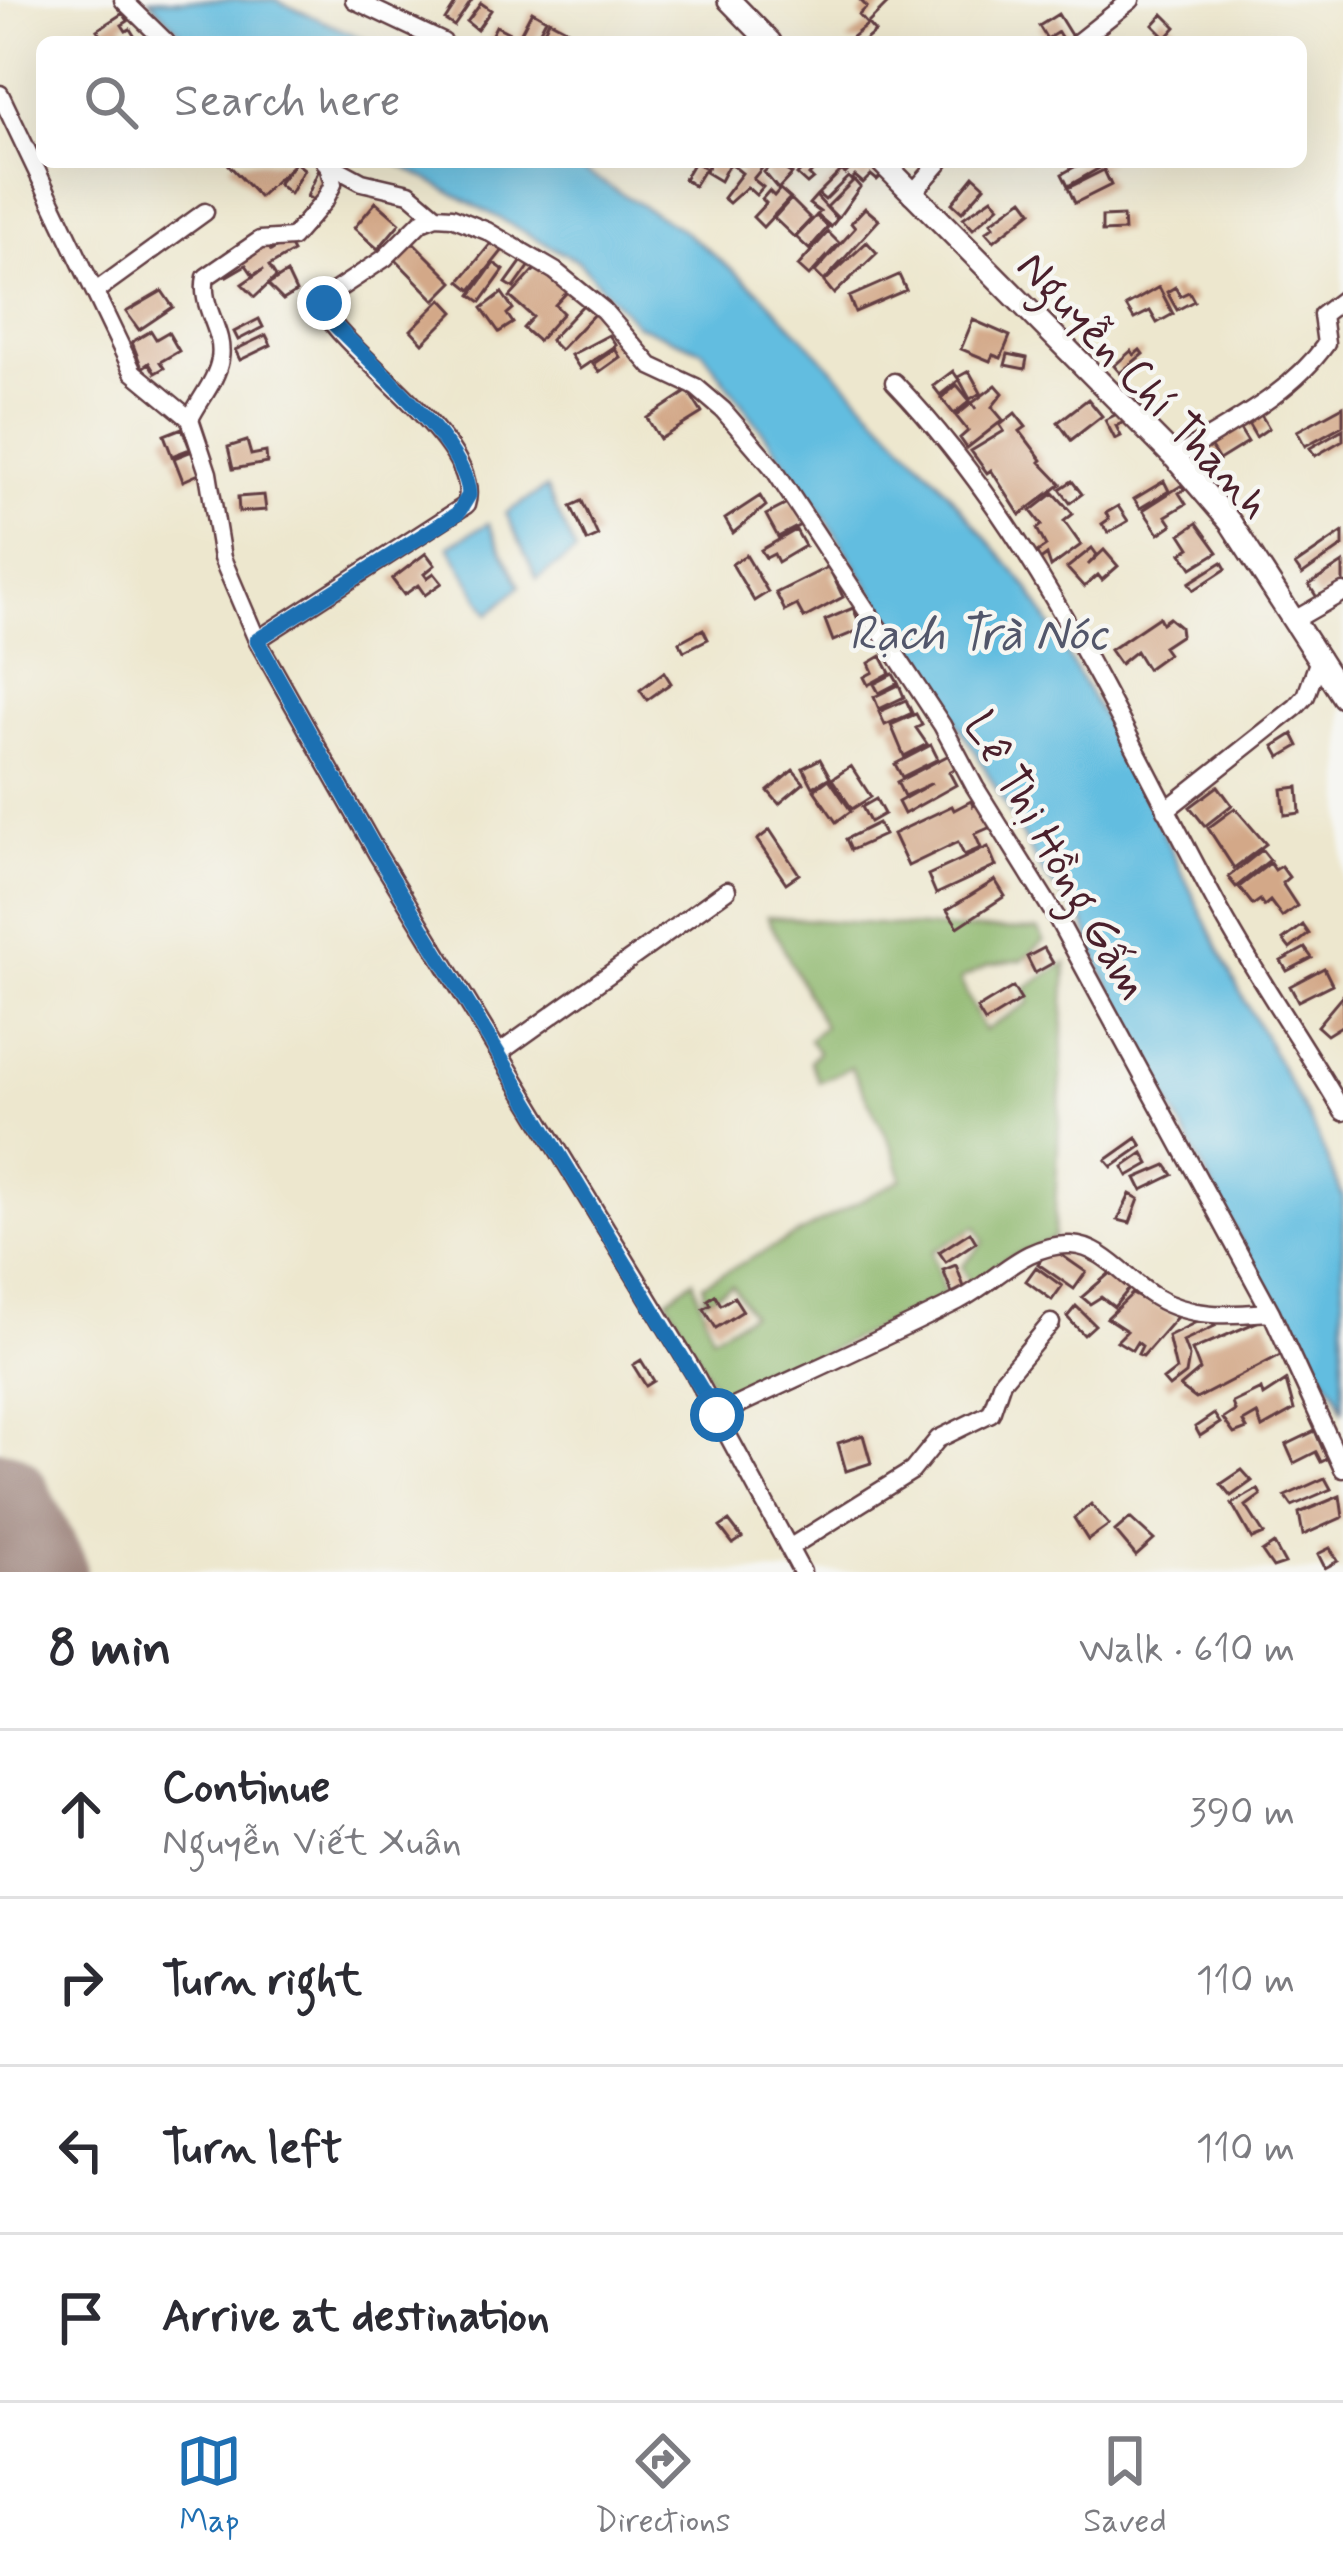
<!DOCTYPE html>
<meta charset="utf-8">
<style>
body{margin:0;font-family:Mynerve,sans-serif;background:#f7f7f7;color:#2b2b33}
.stop{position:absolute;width:36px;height:36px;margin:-27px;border:9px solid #1f6fb2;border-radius:50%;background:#fff}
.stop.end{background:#1f6fb2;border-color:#fff;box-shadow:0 3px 12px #0008}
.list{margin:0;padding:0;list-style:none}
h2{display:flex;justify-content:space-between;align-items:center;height:156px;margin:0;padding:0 48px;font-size:51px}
h2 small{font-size:39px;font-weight:400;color:#7c7c81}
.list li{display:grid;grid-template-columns:78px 1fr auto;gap:36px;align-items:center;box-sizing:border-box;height:168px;padding:0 48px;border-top:3px solid #e1e1e2}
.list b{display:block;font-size:45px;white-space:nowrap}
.list p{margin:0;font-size:39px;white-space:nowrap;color:#7c7c81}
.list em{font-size:39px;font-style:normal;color:#7c7c81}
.icon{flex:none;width:66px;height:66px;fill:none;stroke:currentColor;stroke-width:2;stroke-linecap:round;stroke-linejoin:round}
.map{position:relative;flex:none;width:1343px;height:1572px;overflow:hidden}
.search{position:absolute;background:#fff;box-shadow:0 12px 48px #0002;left:36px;right:36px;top:36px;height:132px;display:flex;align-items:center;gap:30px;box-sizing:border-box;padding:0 42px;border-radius:18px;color:#7c7c81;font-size:45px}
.sheet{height:828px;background:#fff}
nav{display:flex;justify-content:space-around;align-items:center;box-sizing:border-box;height:168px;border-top:3px solid #e1e1e2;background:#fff;font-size:33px;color:#7c7c81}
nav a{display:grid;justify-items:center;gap:6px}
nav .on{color:#1f6fb2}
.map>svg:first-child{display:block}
</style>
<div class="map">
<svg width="1343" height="1572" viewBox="0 0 1343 1572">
<rect width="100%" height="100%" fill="#f6f6f2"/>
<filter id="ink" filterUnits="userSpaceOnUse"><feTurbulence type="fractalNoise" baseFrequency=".00833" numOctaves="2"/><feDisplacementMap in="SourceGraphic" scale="24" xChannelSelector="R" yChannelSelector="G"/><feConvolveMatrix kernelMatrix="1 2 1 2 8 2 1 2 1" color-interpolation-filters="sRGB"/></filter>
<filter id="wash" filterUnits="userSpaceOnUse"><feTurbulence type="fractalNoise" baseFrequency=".004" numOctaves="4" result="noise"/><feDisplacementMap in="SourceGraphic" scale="48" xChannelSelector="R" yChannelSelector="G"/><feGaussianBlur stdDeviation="2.7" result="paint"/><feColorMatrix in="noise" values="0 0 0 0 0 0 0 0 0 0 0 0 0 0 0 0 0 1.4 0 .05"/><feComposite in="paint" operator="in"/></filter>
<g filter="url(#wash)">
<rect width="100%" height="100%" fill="#ede7ce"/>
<path fill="#8fb86e" stroke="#6c6c4c" stroke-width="3" d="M767 917 952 929 1039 930 1044 941 1022 960 988 965 960 980 984 1031 1030 1002 1025 988 1066 963 1054 1238 1005 1259 971 1286 962 1266 984 1242 976 1226 932 1252 945 1295 722 1401 667 1299 693 1280 712 1336 751 1314 732 1285 705 1300 703 1284 902 1179 893 1149 851 1067 819 1082 810 1061 818 1052 809 1040 824 1026Z"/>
<path fill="#62bde0" stroke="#566e86" stroke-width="3" d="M149 0H275L370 42H190Z
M395 162H569L684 231 760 292 938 480 1030 590 1131 767 1237 986 1316 1132 1343 1198V1412L1336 1392 1270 1299 1100 967 1084 922 1043 874 977 754 809 493 702 350 637 325 578 261Z
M546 488 576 552 537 579 506 513Z
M488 523 520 586 489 614 449 546Z"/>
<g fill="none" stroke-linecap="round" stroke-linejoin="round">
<path stroke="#9c837c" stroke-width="102" d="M0 1501 36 1572"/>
</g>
<g id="blocks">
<path fill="#d3a888" d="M458 0H472L454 26 445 20Z
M860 0H891L867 24 859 15 867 7Z
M481 3 491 10 477 30 467 22Z
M532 11 546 19 534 42H525L518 38Z
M123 13 128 21 122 25 126 31 130 29 138 42H106L97 30Z
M1058 14 1074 40 1071 42H1064L1058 32 1047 39 1039 26Z
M1163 14 1176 27 1166 38 1153 25Z
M549 20 568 30 562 42H539Z
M868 24 875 32 863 42H846Z
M496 26 515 36 512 42H488Z
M232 162H295L304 169 290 194 278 184 294 164 259 197 229 165Z
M694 162 705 168 694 186 684 179Z
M710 162H730L720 181 705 172Z
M734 162H767L753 179 763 187 756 195 747 187 729 203 723 198 742 173 732 165Z
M774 162 792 174 778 189 764 172Z
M809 162H821L809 175 813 179 807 184 797 175Z
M857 162H870L883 174 877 180 871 175 863 183 855 176 851 180 848 177 825 200 818 194 842 170 845 174Z
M1083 162H1110L1068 186 1062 174Z
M320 167 330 171 317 201 307 197Z
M1104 170 1111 185 1075 203 1068 188Z
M974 176 985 186 962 212 952 203Z
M854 180 860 187 838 218 827 207Z
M780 189 790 198 763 227 753 217 766 203 762 199 769 191 774 196Z
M816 196 837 219 831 227 817 215 820 212 809 204Z
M992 198 999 206 973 229 963 218Z
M791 199 811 219 794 237 774 218Z
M1023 199 1032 211 994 241 986 232 994 226 991 222Z
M376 202 400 223 378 249 354 228Z
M865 208 879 220 824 281 815 272 855 228 851 223Z
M816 216 828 227 809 249 796 237Z
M1123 216 1124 231 1102 232V217Z
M828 232 839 243 809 276 798 266Z
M408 237 453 282 435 300 391 255Z
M265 240 271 251 287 241 293 252 269 266 276 277 255 297 242 284 264 269 253 275 246 265 227 276 221 265Z
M493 241 503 250 471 290 460 281Z
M867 242 877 253 834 294 824 282Z
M524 258 531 264 514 288 506 283Z
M494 263 504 270 481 302 471 295Z
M539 265 568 291 555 305 563 313 538 341 523 328 533 317 510 297Z
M287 273 296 292 283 300 268 285Z
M899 275 906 290 855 312 849 297Z
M1159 287 1173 314 1157 323 1150 311 1134 319 1126 306Z
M1175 287 1180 296 1189 292 1194 301 1177 310 1167 292Z
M162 291 173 307 139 330 126 312Z
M502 293 513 309 507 314 513 323 499 332 482 308Z
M442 299 454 312 423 343 411 330Z
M586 302 596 312 560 350 550 340Z
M259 319 263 327 238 340 234 332Z
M973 320 1010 336 1001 358 993 355 990 361 961 349Z
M151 331 156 339 168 332 179 351 160 362 164 368 155 373 149 363 142 368 132 342Z
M266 335 271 345 240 360 235 350Z
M609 335 616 345 580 369 571 355Z
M615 349 620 357 599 372 593 364Z
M1140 350 1143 354 1120 373 1114 366 1131 351 1134 355Z
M1008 354 1027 358 1025 369 1005 365Z
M953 371 959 380 940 395 933 386Z
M969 371 981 393 970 399 958 377Z
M957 385 970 401 954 414 941 398Z
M996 385 1003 393 992 407 1003 420 967 448 960 438 968 431 956 416 972 403 976 409 972 403Z
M688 391 702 413 660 439 647 418Z
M1088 399 1102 416 1071 440 1058 422Z
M1343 406V425L1305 446 1297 431Z
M1258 410 1269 428 1256 437 1245 418Z
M1015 413 1026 427 1020 431 1042 460 1040 462 1061 484 1020 515 991 470 987 473 971 451 1004 431 1000 425Z
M1119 413 1124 422 1116 426 1121 436 1115 439 1105 420Z
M1236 423 1248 442 1219 460 1210 446 1216 443 1213 437Z
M182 428 190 449 172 456 164 435Z
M1343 429V440L1315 456 1310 448Z
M247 441 251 455 266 452 267 463 233 469 228 447Z
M192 451 201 473 183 481 174 458Z
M1072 481 1082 494 1070 503 1060 489Z
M1164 481 1169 491 1140 508 1134 499Z
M1182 485 1185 489 1179 493 1186 504 1166 516 1172 525 1159 534 1143 510Z
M1054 493 1073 514 1064 521 1081 545 1051 567 1047 555 1035 564 1030 557 1046 546 1037 529 1042 525 1031 511Z
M264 495 266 510 239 512 238 497Z
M760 496 766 506 733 533 725 519Z
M582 501 598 536 587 541 571 506Z
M793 501 804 523 778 537 766 515Z
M1118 506 1128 521 1108 533 1102 524 1109 519 1106 513Z
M1197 523 1218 552 1192 568 1182 553 1190 548 1181 534Z
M796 530 805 546 778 562 774 554 766 558 761 550Z
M1343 532V546L1302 575 1295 565Z
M1092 548 1097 555 1088 565 1104 550 1118 566 1102 580 1098 575 1084 587 1067 568Z
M426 553 435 565 424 574 427 578 434 573 442 583 425 595 418 585 404 595 392 579Z
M746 555 768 592 754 601 732 564Z
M1222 562 1226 569 1194 590 1189 583Z
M1343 563V582L1318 599 1309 585Z
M834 564 837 570 832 574 843 597 804 618 797 605 785 611 776 593Z
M853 608 862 629 833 641 825 620Z
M1159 617 1162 623 1169 618 1180 627 1181 635 1163 647 1168 654 1147 669 1136 651 1120 664 1110 650Z
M703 629 708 639 684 651 679 642Z
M881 656 890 673 868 685 864 677 873 672 869 663Z
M664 672 671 683 647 700 640 690Z
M893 674 898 683 879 693 874 684Z
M899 685 904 697 879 709 874 697Z
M906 700 912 713 885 725 879 712Z
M916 714 922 725 916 728 927 744 904 756 891 725Z
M1293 734 1299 746 1280 757 1274 746Z
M931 745 938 759 902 777 895 764Z
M951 754 958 767 949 772 956 785 904 814 898 802 932 783 904 796 897 782Z
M820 759 830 777 813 787 803 768Z
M851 766 871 797 852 809 832 779Z
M793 770 804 783 779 804 768 791Z
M829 779 851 811 836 822 814 790Z
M1218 786 1232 805 1205 826 1190 807Z
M1298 787 1300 813 1285 815 1282 789Z
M876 799 884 814 870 822 862 807Z
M971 801 973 806 982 802 993 826 975 834 981 848 964 855 958 842 908 866 893 834 952 806 954 810Z
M1235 808 1266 844 1234 868 1208 828Z
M878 823 884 835 851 850 846 839Z
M770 830 799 874 786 883 757 840Z
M988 847 996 866 936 894 928 875Z
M1262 850 1270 860 1236 887 1228 877Z
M1270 863 1275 870 1281 866 1289 877 1282 883 1297 906 1282 917 1270 901 1264 906 1260 900 1253 905 1239 887Z
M995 880 1005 896 958 927 947 910Z
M1303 925 1309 934 1290 949 1283 940Z
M1044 948 1053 963 1035 973 1027 957Z
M1305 948 1312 958 1287 971 1281 961Z
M1324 968 1332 984 1298 1001 1290 986Z
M1013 987 1021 1000 985 1022 977 1009Z
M1343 995V1025L1327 1035 1317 1026Z
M1137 1138 1142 1146 1112 1167 1106 1160Z
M1143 1153 1149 1164 1128 1176 1123 1167Z
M1166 1165 1173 1175 1142 1190 1136 1178Z
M1130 1194 1139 1199 1130 1223 1118 1220Z
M970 1232 976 1242 946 1262 939 1252Z
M1050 1247 1086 1272 1074 1289 1038 1264Z
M956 1265 964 1287 952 1293 943 1270Z
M1036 1267 1062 1286 1052 1300 1026 1281Z
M1111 1272 1129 1289 1114 1307 1101 1297 1090 1304 1082 1297Z
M1132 1294 1177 1317 1143 1356 1138 1354 1142 1346 1137 1342 1132 1350 1117 1341 1127 1331 1107 1318Z
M715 1295 721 1305 734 1297 743 1311 716 1328 704 1309 711 1305 708 1300Z
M1076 1306 1095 1325 1084 1335 1067 1317Z
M1205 1318 1215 1326 1183 1341 1189 1357 1186 1374 1169 1387 1163 1380 1176 1370 1168 1336Z
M1266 1318 1282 1354 1196 1399 1180 1387 1200 1370 1192 1350Z
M641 1360 654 1381 646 1386 633 1365Z
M1286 1381 1294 1410 1262 1428 1257 1414 1243 1422 1247 1429 1234 1434 1223 1419 1235 1411 1232 1403 1261 1389 1263 1396Z
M1214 1414 1220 1423 1200 1436 1195 1427Z
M1315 1431 1327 1459 1321 1462 1316 1452 1294 1463 1286 1445Z
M863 1435 871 1463 846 1471 838 1443Z
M1242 1470 1252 1481 1231 1496 1221 1484Z
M1325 1478 1331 1489 1292 1506 1285 1496Z
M1258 1489 1261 1495 1246 1506 1264 1534 1252 1539 1232 1504Z
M1340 1496 1343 1517 1303 1535 1299 1513Z
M1091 1504 1109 1525 1088 1540 1074 1518Z
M1130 1518 1154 1540 1136 1556 1115 1531Z
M729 1521 742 1538 733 1544 720 1527Z
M1274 1544 1285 1564 1273 1568 1262 1552Z
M1330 1548 1338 1561 1325 1568 1318 1554Z"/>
</g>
</g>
<g filter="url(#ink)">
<use href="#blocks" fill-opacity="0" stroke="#623d43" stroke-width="3"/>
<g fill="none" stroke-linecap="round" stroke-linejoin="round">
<g stroke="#623d43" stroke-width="21">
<path id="minor" d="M123 0 166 42
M354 0 443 42
M1078 42 1131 0
M0 94 133 372 190 419 208 473 222 558 257 640 378 855 693 1371 802 1572
M325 162 362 182 409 193 436 216 452 217 487 231 555 271 603 310 651 366 696 387 723 410 773 468 942 725 975 787 1058 920 1271 1312 1343 1469
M911 195 940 162
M96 291 205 212
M894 382C1037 531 1118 722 1215 901 1254 974 1302 1041 1343 1112
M190 419C199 400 217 380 220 359 225 330 199 307 206 277L260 240 292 238 325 200 333 184 328 166
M1175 458C1227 425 1290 395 1326 344L1322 315 1343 299
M1296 619 1343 592
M257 640 466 505C485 446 351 359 324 311L329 295 385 258 421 222 436 216
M1166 810 1296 707 1306 696 1320 657
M499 1053 727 890
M717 1415C797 1377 879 1341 958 1301 996 1282 1024 1243 1071 1245 1103 1246 1128 1281 1155 1297 1191 1319 1231 1315 1271 1312
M789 1548 912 1471 938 1439 991 1413 1002 1381 1051 1323"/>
</g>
<g stroke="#623d43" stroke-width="26">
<path id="major" d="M729 0 770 42
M882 162 1175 458 1230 522 1343 697"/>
</g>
<use href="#minor" stroke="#fff" stroke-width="16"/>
<use href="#major" stroke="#fff" stroke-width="21"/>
</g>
</g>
<g fill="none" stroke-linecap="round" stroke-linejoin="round" filter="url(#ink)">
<path stroke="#1f6fb2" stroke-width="15" d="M324 303 326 316C362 355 468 445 469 495L458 513 257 640 378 855 717 1415"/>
</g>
<g text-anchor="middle" stroke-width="9" stroke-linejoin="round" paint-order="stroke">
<g font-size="45" fill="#4a1f2b" stroke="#f6f6f2">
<text transform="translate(1145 384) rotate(47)" y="16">Nguyễn Chí Thanh</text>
<text transform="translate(1058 855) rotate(60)" y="16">Lê Thị Hồng Gấm</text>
</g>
<g font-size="48" font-style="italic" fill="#52566a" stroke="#f6f6f2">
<text x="978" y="649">Rạch Trà Nóc</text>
</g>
</g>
</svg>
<div class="stop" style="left:717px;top:1415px"></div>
<div class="stop end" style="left:324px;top:303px"></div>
<div class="search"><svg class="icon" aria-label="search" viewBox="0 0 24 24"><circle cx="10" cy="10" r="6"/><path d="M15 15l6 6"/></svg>Search here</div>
</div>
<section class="sheet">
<h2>8 min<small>Walk · 610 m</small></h2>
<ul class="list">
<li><svg class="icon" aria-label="ahead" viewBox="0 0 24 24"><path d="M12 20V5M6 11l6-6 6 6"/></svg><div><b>Continue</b><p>Nguyễn Viết Xuân</p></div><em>390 m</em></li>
<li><svg class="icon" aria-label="right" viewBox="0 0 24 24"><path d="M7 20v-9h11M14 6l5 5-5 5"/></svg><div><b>Turn right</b></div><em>110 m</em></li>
<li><svg class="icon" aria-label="left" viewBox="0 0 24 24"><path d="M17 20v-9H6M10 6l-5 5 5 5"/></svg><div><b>Turn left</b></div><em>110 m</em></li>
<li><svg class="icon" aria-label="arrive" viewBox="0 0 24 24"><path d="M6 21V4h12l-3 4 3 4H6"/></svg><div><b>Arrive at destination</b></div></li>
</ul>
</section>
<nav>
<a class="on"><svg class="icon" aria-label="map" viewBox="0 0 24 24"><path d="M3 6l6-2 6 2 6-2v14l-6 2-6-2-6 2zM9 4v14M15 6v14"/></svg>Map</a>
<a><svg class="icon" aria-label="directions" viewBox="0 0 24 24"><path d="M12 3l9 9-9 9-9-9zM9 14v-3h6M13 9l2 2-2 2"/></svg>Directions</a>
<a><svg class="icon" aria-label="saved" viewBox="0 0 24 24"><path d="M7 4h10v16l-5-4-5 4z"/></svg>Saved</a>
</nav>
